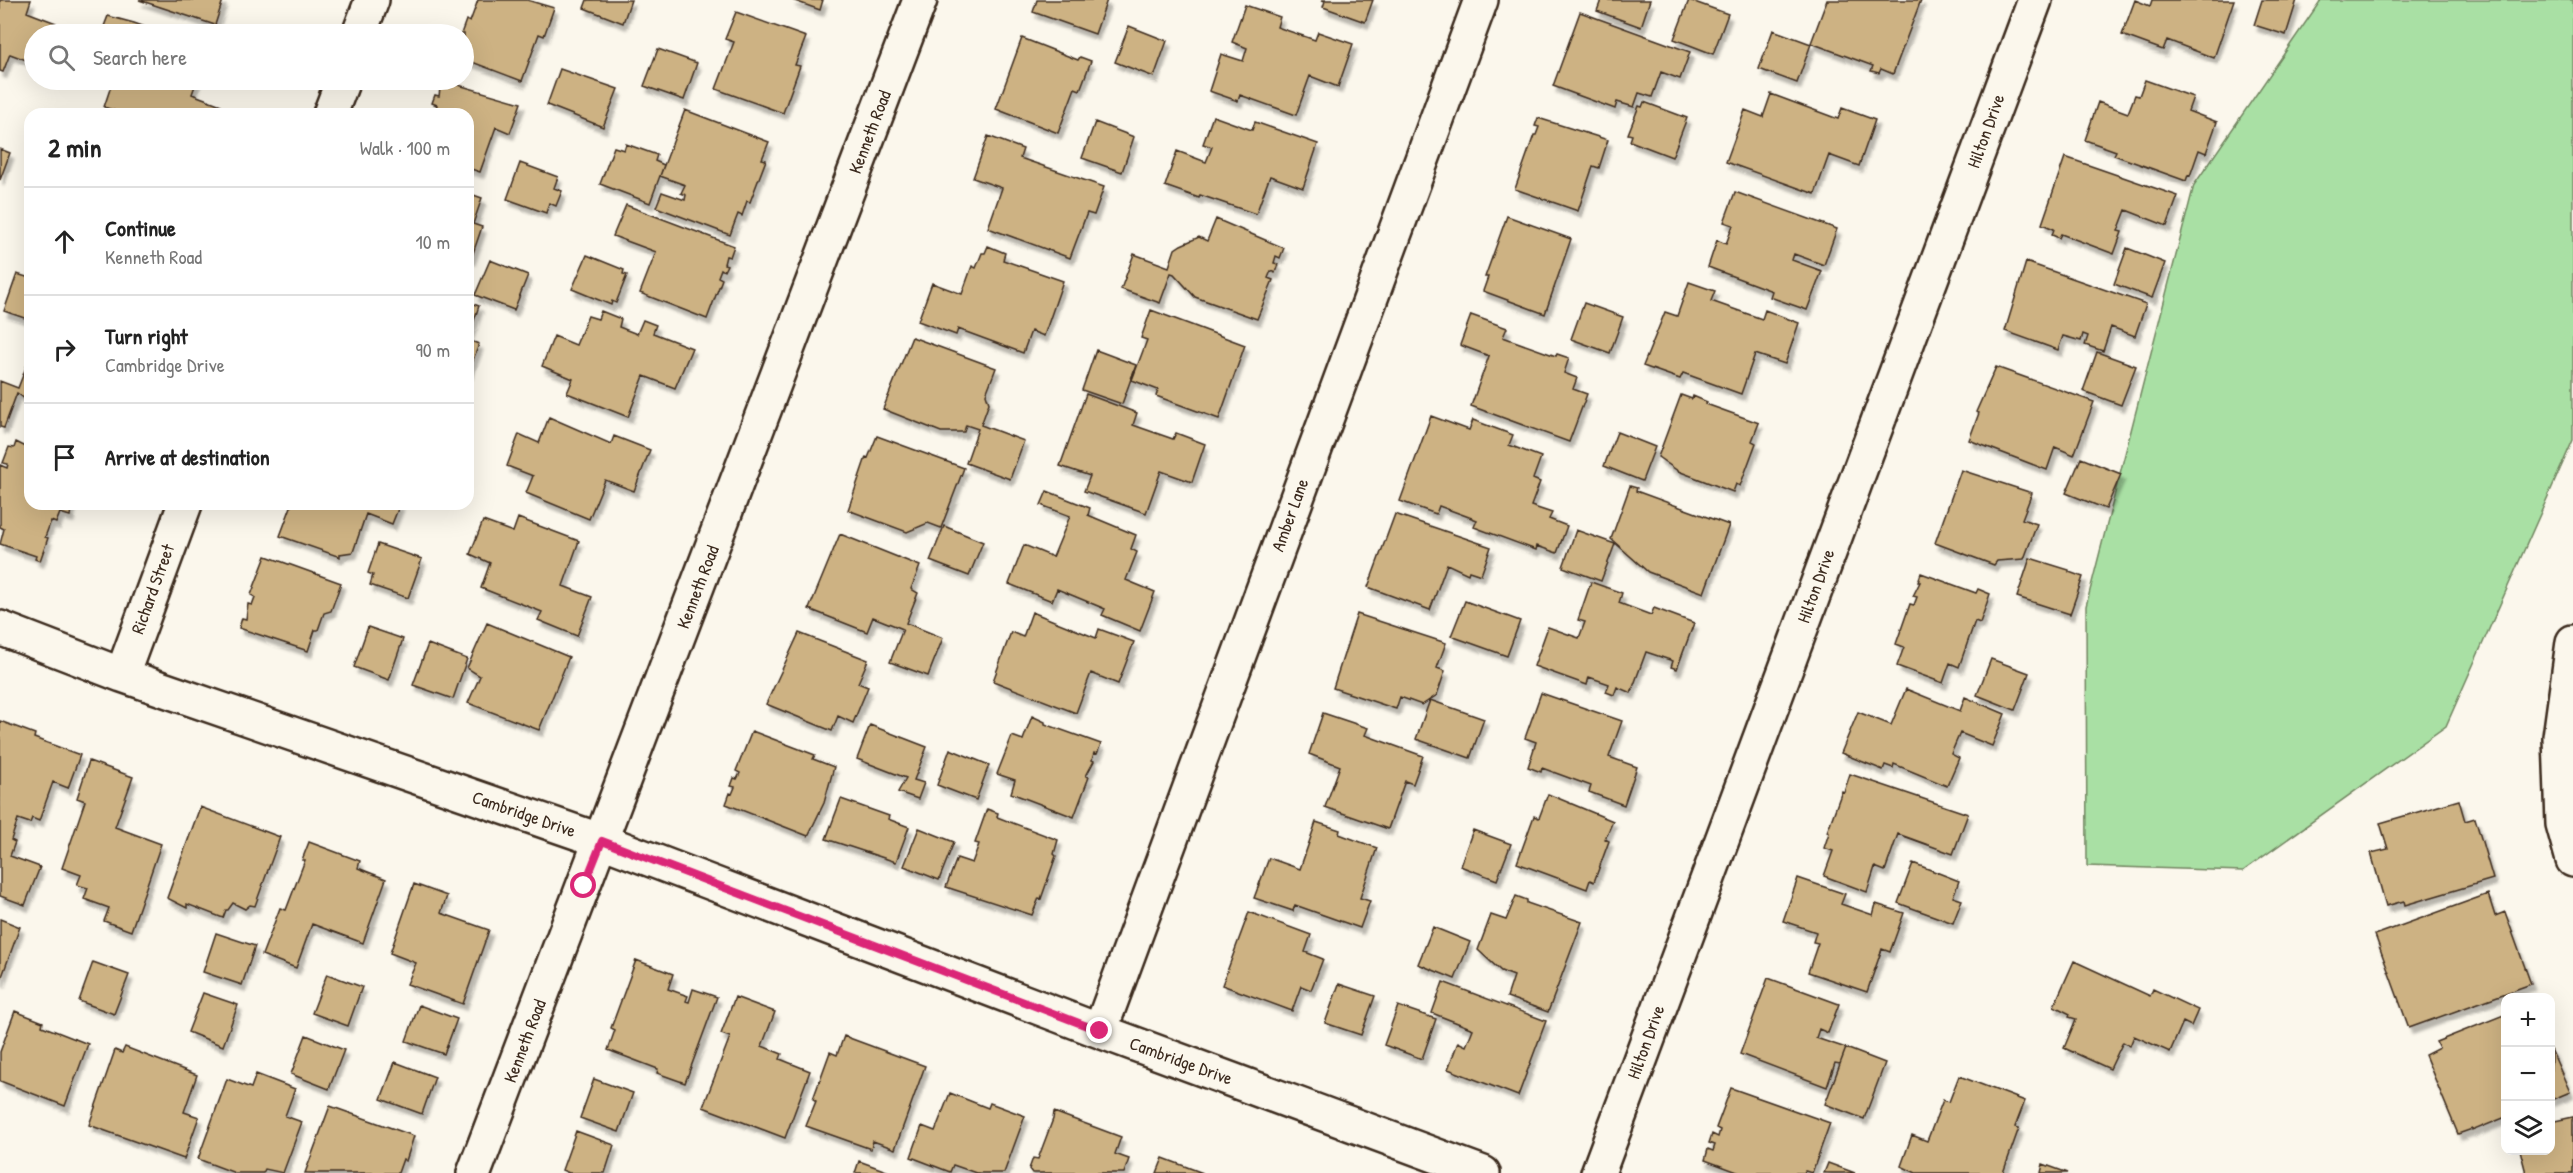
<!DOCTYPE html>
<meta charset="utf-8">
<style>
body{margin:0;font-family:"Patrick Hand",sans-serif;background:#f2f2f2;color:#222}
.controls{position:absolute;right:18px;bottom:18px;display:grid;overflow:hidden;border-radius:12px;box-shadow:0 6px 24px #0002}
.controls button{width:54px;height:54px;display:grid;place-items:center;padding:0;border:0;border-bottom:2px solid #e0e0e0;background:#fff;color:#222;font:30px sans-serif}
.stop{position:absolute;width:18px;height:18px;margin:-14px;border:4px solid #db2777;border-radius:50%;background:#fff}
.stop.end{background:#db2777;border-color:#fff;box-shadow:0 2px 6px #0008}
.list{margin:0;padding:0;list-style:none}
h2{display:flex;justify-content:space-between;align-items:center;height:78px;margin:0;padding:0 24px;font-size:26px}
h2 small{font-size:20px;font-weight:400;color:#767676}
.list li{display:grid;grid-template-columns:39px 1fr auto;gap:18px;align-items:center;box-sizing:border-box;height:108px;padding:0 24px;border-top:2px solid #e0e0e0}
.list b{display:block;font-size:22px;white-space:nowrap}
.list p{margin:0;font-size:20px;white-space:nowrap;color:#767676}
.list em{font-size:20px;font-style:normal;color:#767676}
.icon{flex:none;width:33px;height:33px;fill:none;stroke:currentColor;stroke-width:2;stroke-linecap:round;stroke-linejoin:round}
.map{position:relative;flex:none;width:2573px;height:1173px;overflow:hidden}
.search{position:absolute;background:#fff;box-shadow:0 6px 24px #0002;left:24px;top:24px;width:450px;height:66px;display:flex;align-items:center;gap:15px;box-sizing:border-box;padding:0 21px;border-radius:33px;color:#767676;font-size:22px}
.panel{position:absolute;background:#fff;box-shadow:0 6px 24px #0002;left:24px;top:108px;width:450px;height:402px;border-radius:18px}
.map>svg:first-child{display:block}
</style>
<div class="map">
<svg width="2573" height="1173" viewBox="0 0 2573 1173">
<defs>
<filter id="shadow"><feDropShadow dx="3.5" dy="6" stdDeviation="1.5" flood-color="#0004"/></filter>
</defs>
<rect width="100%" height="100%" fill="#fbf7ec"/>
<filter id="ink" filterUnits="userSpaceOnUse"><feTurbulence type="fractalNoise" baseFrequency=".0167" numOctaves="2"/><feDisplacementMap in="SourceGraphic" scale="12" xChannelSelector="R" yChannelSelector="G"/><feConvolveMatrix kernelMatrix="1 2 1 2 8 2 1 2 1" color-interpolation-filters="sRGB"/></filter>
<g filter="url(#ink)">
<path fill="#a9e0a4" stroke="#728561" stroke-width="1.5" d="M2321 0H2573V440L2446 726 2243 871 2087 866 2086 606 2194 185Z"/>
<path fill="#cdb283" stroke="#3b2a1e" stroke-width="1.5" filter="url(#shadow)" d="M0 0H31L27 12 56 23 51 34H34V63L10 54 3 72 0 71Z
M139 0H223L215 25Z
M478 0H527L554 8 544 36 539 34 522 81 464 59V34H461L466 20 470 22Z
M587 0H631L623 23 584 8Z
M792 0H823L820 10Z
M1037 0H1107L1095 34 1033 12Z
M1322 0H1373L1365 22 1323 7 1325 1Z
M1601 0H1650L1641 27 1597 11Z
M1689 0 1728 14 1713 54 1674 39Z
M1827 0H1921L1893 74 1881 69 1879 73 1871 71 1873 66 1811 43Z
M2135 0 2150 6 2152 0H2234L2214 58 2167 40 2163 50 2122 35Z
M2262 0H2297L2286 35 2254 25Z
M1245 5 1280 17 1277 27 1315 40 1318 32 1353 44 1338 87 1310 76 1296 115 1240 95 1238 101 1209 91 1221 54 1243 61 1247 48 1232 42Z
M736 12 806 37 795 65 800 66 783 113 716 89 734 42 725 39Z
M1580 12 1690 52 1680 79 1661 72 1652 97 1639 93 1634 107 1617 102 1615 109 1553 86Z
M108 16 134 23 165 34H101Z
M1129 26 1167 41 1154 77 1115 62Z
M1773 30 1811 44 1797 83 1759 69Z
M1022 38 1078 60 1080 57 1091 61 1080 90 1075 88 1058 133 996 109Z
M658 49 697 63 684 100 644 86Z
M560 69 618 89 603 127 547 105Z
M113 80H197L192 94 221 105 218 114H124L104 107Z
M441 80 521 103 510 133 496 127 480 172 468 168V114H428L429 111 434 113 437 105 432 103 435 95 439 96Z
M2145 80 2193 97 2188 111 2217 122 2206 153 2199 150 2190 176 2188 175 2186 181 2114 155 2116 151 2085 140 2098 102 2128 113 2135 95 2139 96Z
M1771 94 1838 119 1842 108 1875 120 1859 166 1829 155 1815 194 1726 162 1745 110 1763 117Z
M1644 102 1687 118 1672 157 1630 141 1632 135 1628 134 1639 106 1642 107Z
M685 110 769 142 762 159 766 160 750 202 747 201 742 216 738 214 730 235 656 207 662 192 685 200 686 195 681 193 685 185 660 176Z
M1213 116 1252 130 1255 122 1318 144 1303 188 1270 176 1256 214 1200 195 1199 198 1165 186 1177 151 1206 162 1212 147 1203 144Z
M1538 118 1608 140 1599 168 1593 166 1578 211 1515 189 1534 135H1536L1539 127 1535 126Z
M1095 122 1134 137 1122 172 1082 158Z
M988 136 1023 149 1020 158 1104 187 1094 215 1087 213 1070 258 988 228 1002 188 973 178Z
M626 144 657 155 655 161 664 165 650 203 600 184 614 147 624 150Z
M0 149 10 153 0 180Z
M2065 157 2178 196 2167 226 2126 210 2118 231 2122 232 2114 254 2061 234 2059 238 2052 235 2054 229 2042 224Z
M520 163 558 177 554 188 562 191 556 206 549 203 546 213 507 199Z
M1735 192 1837 229 1824 265 1794 254 1792 260 1822 271 1807 310 1770 297 1772 291 1708 267 1717 240 1726 244 1733 225 1724 222Z
M468 193 482 198 473 224 482 227 471 259 468 258Z
M626 205 734 246 730 257 726 256 724 264 727 265 724 271 721 269 718 277 722 279 707 319 640 293 656 252 613 236Z
M1507 216 1571 239 1545 314 1483 291 1488 277H1485Z
M1216 219 1284 248 1280 258 1276 256 1274 263 1278 264 1275 273 1271 271 1268 278 1273 280 1257 319 1195 297 1174 274 1171 273 1160 303 1121 289 1134 254 1169 267 1175 249 1181 245 1199 237 1207 241Z
M988 246 1005 253 1003 260 1063 281 1044 336 1031 331 1023 353 958 329 956 335 918 321 932 283 962 294 972 266 976 268 982 253H985Z
M2127 248 2165 263 2152 298 2114 284Z
M587 255 624 270 623 274 627 275 616 303 612 301 611 305 572 289Z
M490 260 528 275 514 310 475 295Z
M2026 262 2146 304 2135 336 2111 327 2103 351 2085 345 2088 336 2083 334 2081 341 2063 336 2058 350 2005 331Z
M17 274 30 278V320L4 311Z
M1689 282 1715 291 1711 301 1762 319 1765 310 1799 323 1785 364 1755 354 1741 394 1683 373 1680 379 1643 366 1665 312 1677 316Z
M468 302 479 306 468 338Z
M1584 303 1623 317 1610 353 1571 339Z
M1151 310 1245 345 1219 419 1156 396 1158 390 1132 380 1147 340 1141 338Z
M601 311 621 319 619 327 637 334 643 320 656 325 653 333 692 348 675 388 644 376 628 417 567 393 573 379 542 366 554 336 576 345 588 316 598 319Z
M1471 315 1507 328 1503 337 1556 356 1557 354 1569 358 1564 373 1577 378 1573 389 1587 394 1569 442 1471 406 1489 356 1460 345Z
M912 337 996 368 986 394 989 403 981 425 1024 441 1010 479 966 463 978 429 966 425 964 432H941L883 409Z
M468 340 479 344 468 374Z
M1096 350 1136 365 1122 404 1082 390Z
M2097 352 2136 366 2121 405 2083 391Z
M30 357V403L17 393 4 428 0 427V381L18 388Z
M1996 367 2094 402 2074 455 2055 447 2047 470 1969 440 1979 413 1976 412Z
M1086 394 1137 413 1133 425 1173 439 1176 433 1205 444 1192 482 1161 471 1146 513 1084 491 1090 476 1060 466Z
M1681 395 1692 399 1693 396 1707 402 1706 404 1759 423 1752 441 1756 443 1740 486 1736 484 1733 492 1678 471 1658 457Z
M1431 416 1469 430 1473 420 1513 435 1509 445 1541 457 1533 479 1540 482 1531 506 1552 513 1549 519 1567 526 1557 553 1537 546 1536 550 1474 527 1477 520 1439 506 1436 514 1400 501Z
M549 417 611 444 614 436 650 450 634 491 605 480 589 519 526 493 533 476 507 466 519 434 539 443Z
M1617 432 1655 447 1642 481 1604 466Z
M877 436 964 468 941 528 928 523 907 532 848 510 866 457 868 458Z
M16 442 30 449V504H72L70 516 60 513 56 523 51 521 45 537 48 538 40 561 35 559 36 556 0 544 4 529 0 527V465L7 468 8 464 3 463 9 447 14 448Z
M2081 458 2121 474 2106 509 2066 493Z
M1961 470 2032 493 2022 519 2037 524 2024 559 1997 561 1994 565 1935 543Z
M1630 486 1637 488 1636 491 1729 525 1704 593 1648 572 1611 539Z
M1047 491 1090 508 1088 515 1136 535 1131 549 1137 552 1126 580 1155 592 1140 631 1102 615 1105 609 1057 589 1052 601 1009 584 1024 545 1053 557 1070 516 1041 505Z
M292 504H400L392 524 366 514 353 552 340 554V557L280 536Z
M1395 514 1491 547 1481 575 1469 571 1468 574 1447 564 1430 610 1368 587Z
M518 518 579 541 563 586 592 597 577 636 538 620 542 612 481 588 490 563 470 554 483 521 513 532Z
M944 526 983 542 969 576 930 561Z
M1576 530 1615 544 1601 581 1563 567Z
M840 534 920 566 911 589 918 593 906 623 943 638 928 676 890 662 903 629 873 617 867 632 809 609Z
M378 544 422 559 408 598 370 585 373 575 368 573Z
M266 556 341 583 331 611 324 613 318 630H315L308 651 239 628 242 618 246 619 248 604 252 605 255 597 251 595Z
M2030 558 2069 570V572L2083 577 2070 614 2017 597Z
M1921 573 1976 593 1978 589 1990 594 1980 623 1975 621 1959 667 1950 663 1943 683 1897 666 1904 647 1896 644 1910 604 1914 605 1917 597 1913 596 1920 582H1918Z
M1591 582 1622 593 1619 603 1651 615 1654 608 1694 623 1677 669 1671 667 1673 661 1646 652 1631 693 1617 687 1614 695 1606 692 1609 684 1589 677 1587 685 1534 666 1548 627 1579 638 1585 622 1578 620Z
M1465 601 1520 621 1507 656 1451 636Z
M1032 612 1096 638 1099 629 1134 642 1118 684 1091 673 1076 713 993 681 1011 632 1023 637Z
M1357 614 1446 643 1437 668 1445 671 1437 695 1422 705 1400 697 1396 709 1333 688Z
M487 623 569 657 539 730 468 703 480 676 467 668Z
M368 627 403 639 389 680 354 667Z
M799 633 868 660 858 683 868 687 853 723 838 716 832 731 766 704Z
M428 644 467 659 453 699 413 685Z
M1991 659 2029 673 2015 710 1977 695Z
M1906 689 1960 711 1965 697 2005 714 1992 746 1960 733 1951 754 1959 758 1947 786 1894 764 1893 768 1885 765 1883 770 1841 753 1858 712 1891 725Z
M1541 693 1622 721 1609 757 1637 767 1624 805 1589 792 1591 786 1542 768 1541 772 1528 767 1536 742 1525 738Z
M1430 700 1484 719 1470 758 1416 739Z
M1323 713 1368 728 1365 735 1423 756 1413 784 1405 781 1388 829 1325 807 1340 766 1309 754Z
M1032 716 1045 722V724L1101 744 1097 754 1094 753 1092 760 1094 761 1086 776 1089 777 1074 817 1011 793 1015 780 997 774 1012 736 1023 740Z
M0 721 35 734 34 738 80 755 68 788 53 782 39 821 32 818 30 823 18 819 11 840 15 842 10 856 40 867 25 905 0 896Z
M870 725 927 747 914 780 924 783 918 799 898 792 906 778 857 759Z
M752 731 815 755 813 759 834 767 824 803 808 836 726 804 730 793 732 794 735 787 731 786 734 778 737 779 740 773 736 771Z
M950 749 989 765 976 800 937 785Z
M89 761 133 777 115 827 161 844 131 931 104 921 109 908 84 899 88 888 77 885 81 875 62 868 85 801 77 798Z
M1850 774 1968 814 1953 854 1898 834 1885 871 1875 867 1867 892 1824 876 1833 851 1824 848 1829 833 1827 832 1842 791 1844 792Z
M1548 794 1613 821 1605 839 1609 841 1594 882 1590 880 1587 889 1517 863 1534 816 1539 818Z
M841 799 889 816 888 819 909 827 896 862 826 839Z
M2459 800 2465 821 2475 818 2493 879 2405 905 2404 901 2386 906 2371 853 2388 849 2380 823Z
M200 807 280 837 255 906 250 905 245 909 233 903 228 910H226L223 918 187 904V908L167 898Z
M987 809 998 813 997 817 1058 840 1054 854 1056 856 1041 899 1039 898 1032 915 946 887 957 858 972 863 979 844 975 843Z
M1316 822 1340 830 1339 834 1377 848 1360 898 1370 901 1360 928 1295 905 1293 911 1254 898 1269 858 1300 869Z
M919 828 954 842 939 880 904 866Z
M1473 830 1511 844 1497 880 1460 866Z
M309 842 360 861 358 868 386 879 363 943 312 924 296 968 262 955 280 908 286 910 305 860H302Z
M1913 863 1959 881 1953 897 1962 900 1953 923 1898 903Z
M1798 878 1845 894 1841 904 1873 915 1876 904 1904 913 1890 952 1882 949 1867 992 1808 972 1818 943 1813 942 1816 932 1783 921Z
M414 884 447 896 441 913 489 930 463 1004 407 984 416 963 390 953Z
M2488 894 2495 916 2505 912 2531 984 2409 1028 2375 935Z
M1516 896 1527 900V903L1582 922 1548 1012 1507 997 1514 976 1501 971 1478 950 1491 915 1506 920Z
M1249 912 1311 935 1305 952 1323 959 1311 990 1301 986 1292 1011 1222 985Z
M0 919 20 927 0 982Z
M1433 927 1470 942 1455 979 1418 964Z
M216 933 255 946 242 985 203 972Z
M636 960 673 974 668 989 688 996 686 1001 689 1002 693 989 717 997 685 1083 657 1073 658 1069 608 1050 615 1030 611 1028Z
M2074 961 2150 996 2153 989 2198 1010 2191 1026 2183 1022 2170 1052 2134 1036 2130 1046 2123 1042 2110 1069 2064 1048 2076 1019 2069 1017 2070 1014 2054 1006Z
M93 962 129 975 114 1014 79 1001Z
M327 974 362 987 348 1026 312 1013Z
M1768 978 1839 1004 1828 1033 1819 1029 1816 1038 1846 1048 1840 1064 1835 1063 1827 1087 1740 1054Z
M1443 982 1546 1021 1518 1096 1448 1069 1458 1042 1466 1046 1473 1029 1432 1013Z
M1339 984 1375 996 1361 1035 1325 1023Z
M203 993 238 1005 223 1046 188 1032Z
M735 997 775 1012 762 1046 782 1054 780 1059 810 1071 785 1138 703 1107 730 1037 721 1034Z
M419 1005 457 1019 444 1054 406 1041Z
M1398 1006 1436 1019 1422 1059 1384 1045Z
M15 1011 43 1022 42 1026 88 1044 65 1106 0 1081V1052Z
M2506 1014V1117L2472 1131V1129L2458 1134 2425 1055 2439 1048 2436 1042Z
M306 1035 344 1050 329 1089 291 1074Z
M844 1036 925 1066 895 1149 873 1141 871 1149 806 1126 816 1101 813 1099 830 1052 837 1055Z
M125 1047 197 1075 184 1112 199 1117 184 1159 89 1125 115 1050 122 1053Z
M1846 1048 1885 1063 1864 1119 1825 1104Z
M2551 1049 2570 1092 2551 1100 2550 1098Z
M395 1062 435 1077 422 1114 381 1099Z
M256 1074 295 1089 285 1116 302 1122 283 1173 265 1169 263 1173H235L198 1159 227 1079 251 1088Z
M1959 1076 2025 1101 2015 1127 2019 1128 2003 1173H1916L1901 1166 1912 1135 1927 1141 1943 1100 1949 1102Z
M594 1079 633 1093 619 1132 580 1118Z
M1731 1088 1830 1123 1812 1173 1805 1171 1804 1173H1740L1705 1160 1708 1149 1713 1151 1715 1145 1709 1143 1712 1134 1718 1137 1720 1130 1716 1128Z
M950 1093 988 1108 990 1103 1025 1116 1004 1173H976L953 1165 950 1172 911 1157 922 1126 935 1131Z
M330 1106 414 1136 406 1161 403 1159 398 1173H305Z
M1054 1112 1121 1137 1115 1154 1129 1159 1124 1173H1032L1029 1169 1033 1158 1038 1159 1053 1119Z
M2573 1117V1173H2526L2520 1150H2550V1122Z
M576 1131 614 1145 605 1173H569L562 1170Z
M1163 1158 1203 1173H1157Z
M859 1161 892 1173H855Z
M1828 1163 1855 1173H1824Z
M2043 1164 2068 1173H2041Z"/>
<g fill="none" stroke-linecap="round" stroke-linejoin="round">
<g stroke="#3b2a1e" stroke-width="38">
<path id="minor" d="M359 34 372 0
M330 114 343 80
M0 628 122 675 602 841 1100 1031 1483 1173
M2573 642 2560 737 2563 824 2573 860
M122 675 185 504
M1100 1031 1481 0
M474 1173 920 0
M1598 1173 2035 0"/>
</g>
<use href="#minor" stroke="#fbf7ec" stroke-width="33"/>
</g>
</g>
<g fill="none" stroke-linecap="round" stroke-linejoin="round" filter="url(#ink)">
<path stroke="#db2777" stroke-width="8" d="M584 886 602 841 1100 1031"/>
</g>
<g text-anchor="middle" stroke-width="4.5" stroke-linejoin="round" paint-order="stroke">
<g font-size="18" fill="#3b2a1e" stroke="#fbf7ec">
<text transform="translate(1986 131) rotate(-70)" y="6">Hilton Drive</text>
<text transform="translate(870 132) rotate(-69)" y="6">Kenneth Road</text>
<text transform="translate(1290 515) rotate(-70)" y="6">Amber Lane</text>
<text transform="translate(1816 586) rotate(-70)" y="6">Hilton Drive</text>
<text transform="translate(698 587) rotate(-69)" y="6">Kenneth Road</text>
<text transform="translate(153 589) rotate(-70)" y="6">Richard Street</text>
<text transform="translate(524 814) rotate(19)" y="6">Cambridge Drive</text>
<text transform="translate(525 1041) rotate(-69)" y="6">Kenneth Road</text>
<text transform="translate(1646 1042) rotate(-70)" y="6">Hilton Drive</text>
<text transform="translate(1181 1061) rotate(20)" y="6">Cambridge Drive</text>
</g>
</g>
</svg>
<div class="controls">
<button>+</button>
<button>−</button>
<button><svg class="icon" aria-label="layers" viewBox="0 0 24 24"><path d="M12 4l9 5-9 5-9-5zM3 14l9 5 9-5"/></svg></button>
</div>
<div class="stop" style="left:584px;top:886px"></div>
<div class="stop end" style="left:1100px;top:1031px"></div>
<div class="search"><svg class="icon" aria-label="search" viewBox="0 0 24 24"><circle cx="10" cy="10" r="6"/><path d="M15 15l6 6"/></svg>Search here</div>
<section class="panel">
<h2>2 min<small>Walk · 100 m</small></h2>
<ul class="list">
<li><svg class="icon" aria-label="ahead" viewBox="0 0 24 24"><path d="M12 20V5M6 11l6-6 6 6"/></svg><div><b>Continue</b><p>Kenneth Road</p></div><em>10 m</em></li>
<li><svg class="icon" aria-label="right" viewBox="0 0 24 24"><path d="M7 20v-9h11M14 6l5 5-5 5"/></svg><div><b>Turn right</b><p>Cambridge Drive</p></div><em>90 m</em></li>
<li><svg class="icon" aria-label="arrive" viewBox="0 0 24 24"><path d="M6 21V4h12l-3 4 3 4H6"/></svg><div><b>Arrive at destination</b></div></li>
</ul>
</section>
</div>
